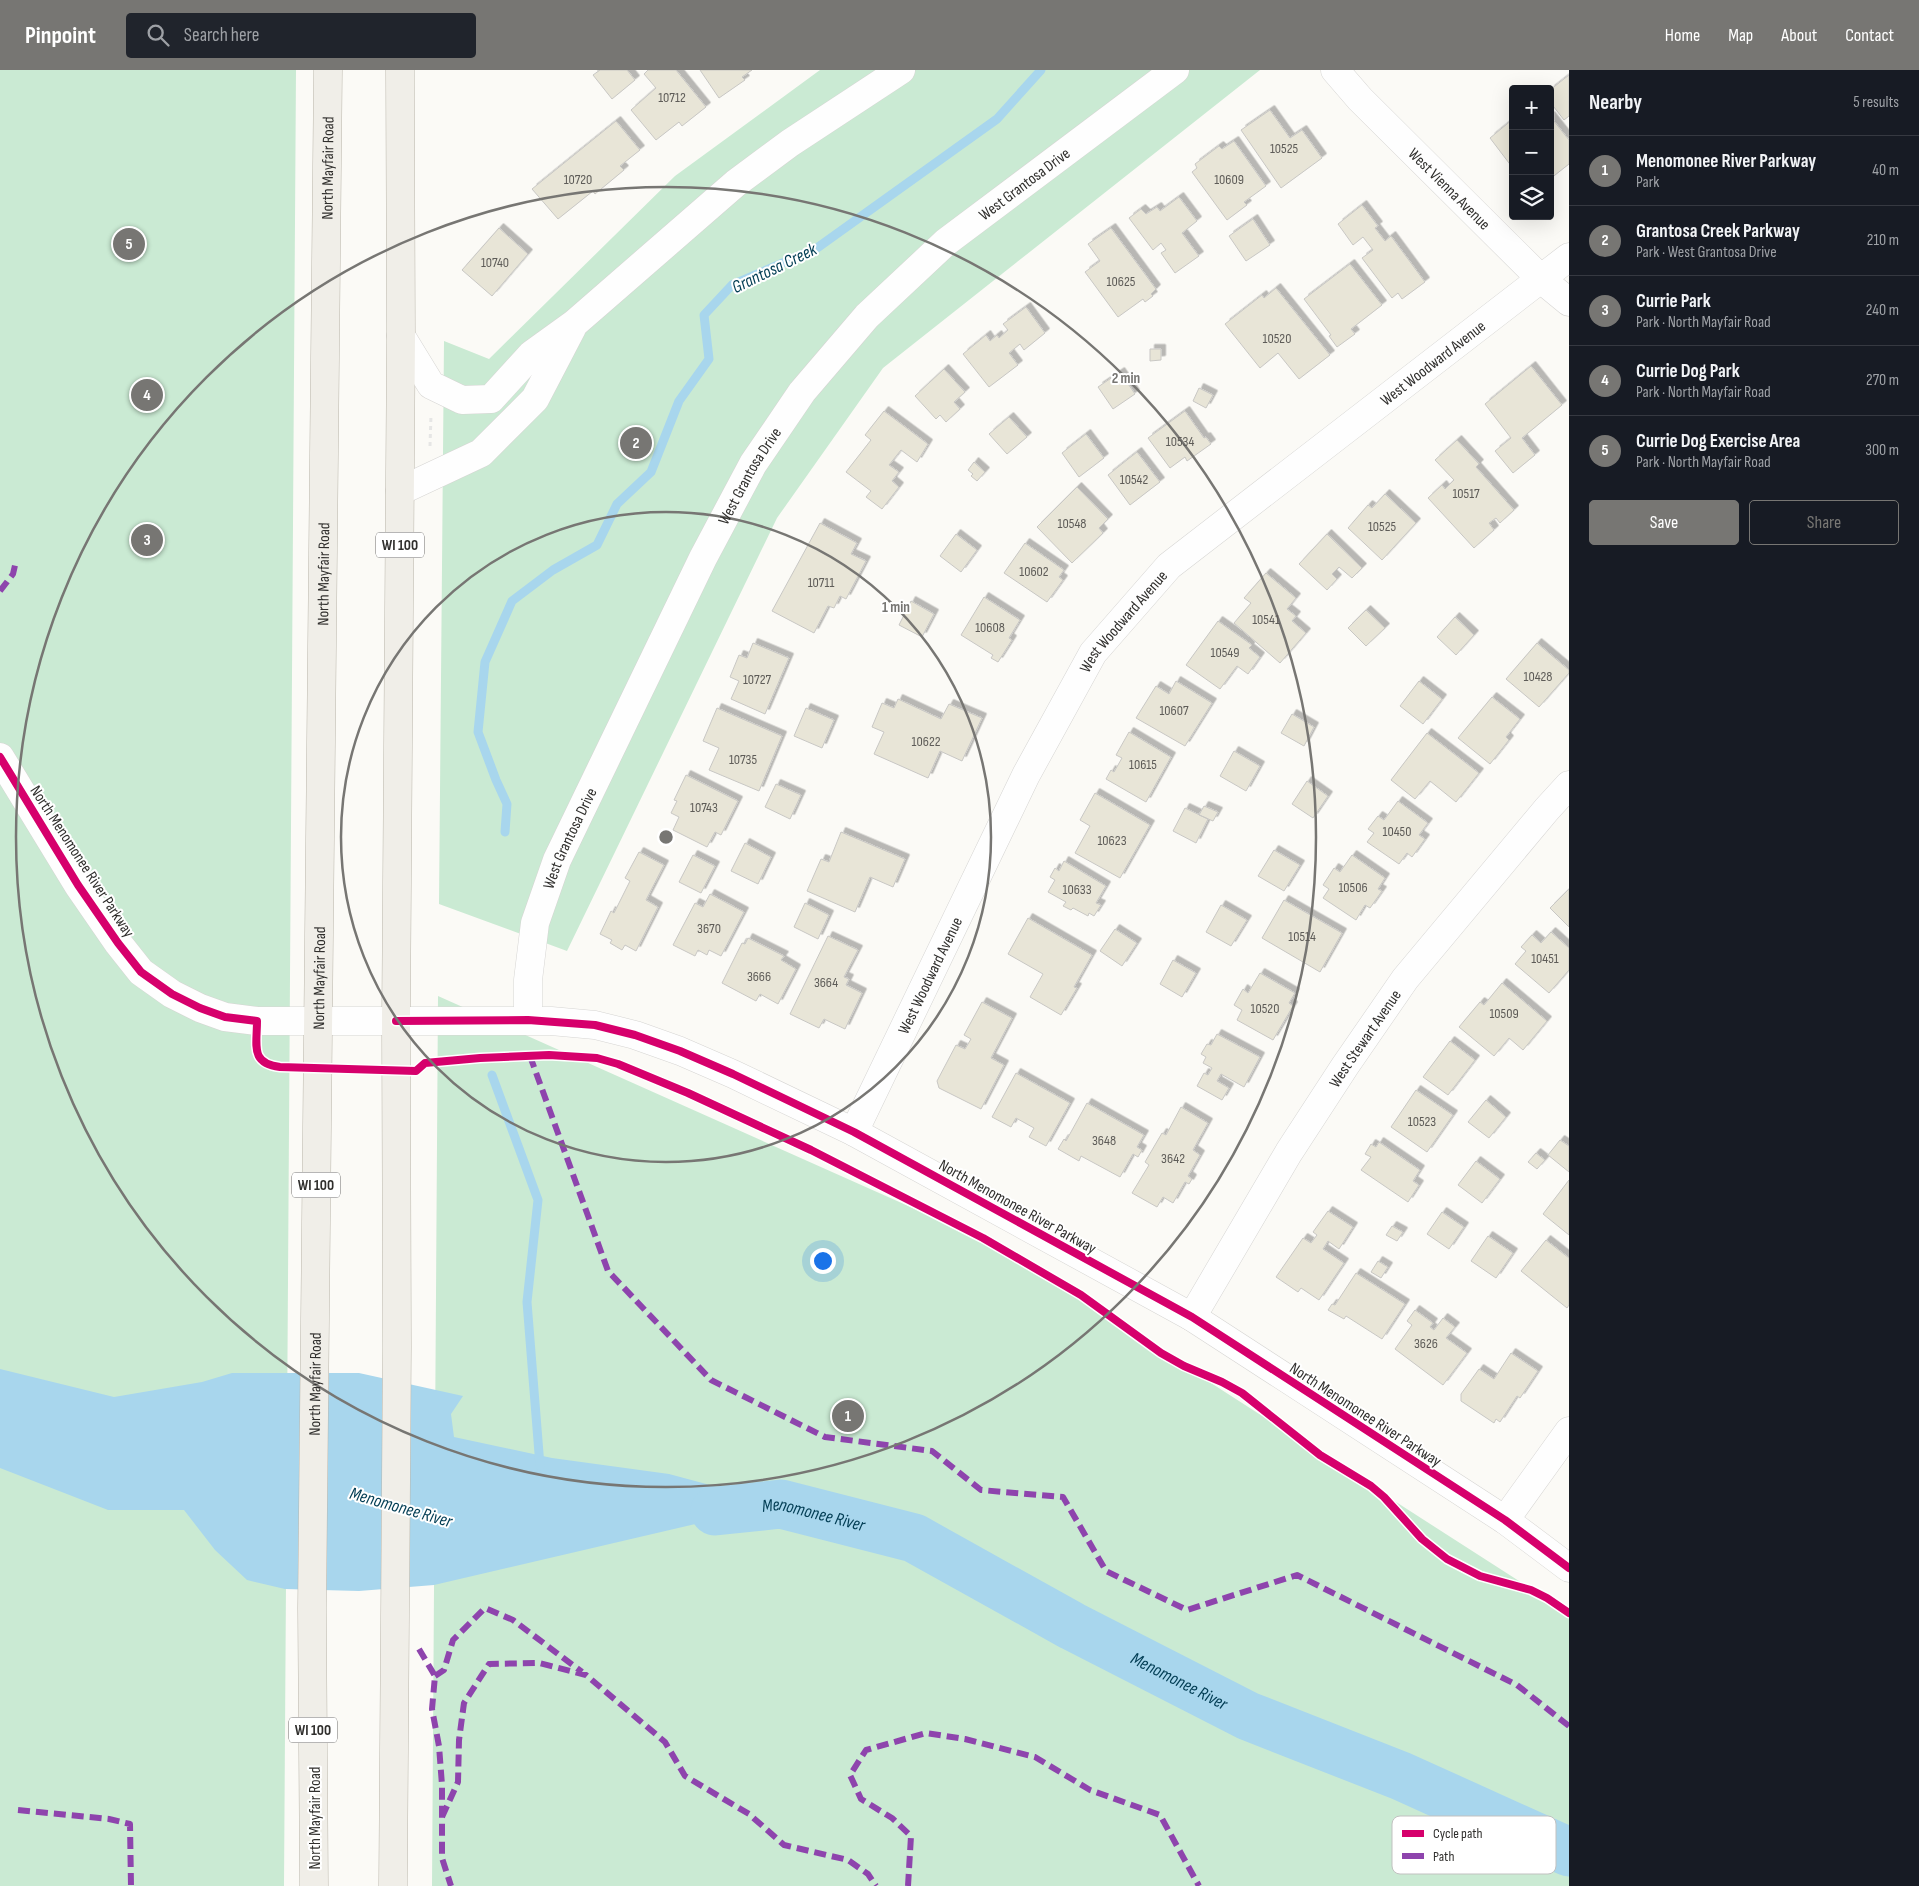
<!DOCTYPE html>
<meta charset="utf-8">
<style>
body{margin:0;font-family:"Sofia Sans Condensed",sans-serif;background:#20242c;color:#f1f3f6}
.controls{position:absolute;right:15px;top:15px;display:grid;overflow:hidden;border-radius:5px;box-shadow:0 5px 20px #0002}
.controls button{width:45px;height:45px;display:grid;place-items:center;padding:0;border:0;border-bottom:1px solid #363941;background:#171b24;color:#f1f3f6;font:25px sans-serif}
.you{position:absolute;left:822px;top:1190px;width:18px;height:18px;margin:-12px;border:4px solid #fff;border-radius:50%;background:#1a73e8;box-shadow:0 0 0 8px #1a73e833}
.badge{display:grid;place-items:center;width:32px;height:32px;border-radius:50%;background:#777673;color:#fff;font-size:16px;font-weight:700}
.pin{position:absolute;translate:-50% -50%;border:2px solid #fff;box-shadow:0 1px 5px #0006}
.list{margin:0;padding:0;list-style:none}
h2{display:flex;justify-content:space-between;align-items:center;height:65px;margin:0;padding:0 20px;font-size:21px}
h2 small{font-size:16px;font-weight:400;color:#9ea1a6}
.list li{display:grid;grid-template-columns:32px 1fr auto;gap:15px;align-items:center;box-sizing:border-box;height:70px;padding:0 20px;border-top:1px solid #363941}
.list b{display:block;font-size:19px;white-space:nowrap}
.list p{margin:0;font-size:16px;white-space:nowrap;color:#9ea1a6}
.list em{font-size:16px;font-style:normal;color:#9ea1a6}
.actions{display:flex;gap:10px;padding:15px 20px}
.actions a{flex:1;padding:11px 0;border:1px solid #777673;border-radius:5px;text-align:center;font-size:18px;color:#777673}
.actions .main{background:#777673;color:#fff}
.icon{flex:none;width:28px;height:28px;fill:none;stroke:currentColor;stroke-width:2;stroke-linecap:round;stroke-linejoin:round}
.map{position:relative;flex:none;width:1569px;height:1816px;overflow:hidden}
header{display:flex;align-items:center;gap:30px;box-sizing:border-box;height:70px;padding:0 25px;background:#777673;color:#fff}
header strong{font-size:24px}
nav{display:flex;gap:28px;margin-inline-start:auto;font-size:18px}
.search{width:350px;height:45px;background:#20242c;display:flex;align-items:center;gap:12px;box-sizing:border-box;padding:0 18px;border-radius:5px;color:#9ea1a6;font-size:19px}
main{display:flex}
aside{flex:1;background:#171b24}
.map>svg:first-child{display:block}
</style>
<header>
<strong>Pinpoint</strong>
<div class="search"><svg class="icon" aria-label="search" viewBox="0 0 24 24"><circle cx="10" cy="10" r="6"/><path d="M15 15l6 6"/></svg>Search here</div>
<nav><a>Home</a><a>Map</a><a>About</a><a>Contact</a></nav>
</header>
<main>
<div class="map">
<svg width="1569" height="1816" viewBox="0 0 1569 1816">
<defs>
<filter id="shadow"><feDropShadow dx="4.5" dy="-4.5" stdDeviation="0" flood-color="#0004"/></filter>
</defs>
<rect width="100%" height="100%" fill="#fbfaf6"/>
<path fill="#caead3" d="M0 0H296L284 1816H0Z
M820 0H1260L883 298 777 448 567 881 439 834 444 271 489 289 675 106Z
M438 926 998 1176 1550 1531 1569 1547V1816H432Z"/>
<path fill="#a8d6ed" d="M0 1299 114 1327 202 1312 232 1303H359L463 1326 451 1344 454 1367 552 1388 669 1404 781 1434 434 1515 359 1521 285 1519 247 1510 215 1480 184 1440H108L0 1398Z"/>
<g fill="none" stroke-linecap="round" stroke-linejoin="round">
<path stroke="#a8d6ed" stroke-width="9" d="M505 762 507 734 496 710 478 662 485 592 512 531 553 500 597 475 617 434 651 402 679 331 709 289 704 245 732 215 817 178 997 49 1041 0
M492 1005 538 1130 527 1232 540 1396"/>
<path stroke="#a8d6ed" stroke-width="49" id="s1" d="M715 1441 781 1434 914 1468 1072 1556 1248 1646 1401 1706 1569 1782"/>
</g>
<path fill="#e8e5d7" stroke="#c8c7c4" filter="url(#shadow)" d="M600 0H627L635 10 612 29 593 5Z
M648 0H676L706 37 682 56 679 52 656 70 631 40 656 18 644 4Z
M700 0H752L742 7 745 10 719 28Z
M1569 5V46L1564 50 1550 32V20Z
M1270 40 1290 68 1302 60 1322 88 1281 118 1241 60Z
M1550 46 1569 70V94L1550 109Z
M1513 49V96L1512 97 1490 68Z
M616 51 640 80 620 96 624 100 595 124 593 121 558 149 532 119Z
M1234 71 1266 116 1244 132 1247 135 1227 150 1192 102 1197 98 1195 94 1219 76 1222 79Z
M1179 127 1197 151 1182 163 1199 186 1175 203 1161 183 1166 180 1161 173 1153 180 1129 148 1141 139 1146 144 1157 137 1160 141Z
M1362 135 1378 156 1375 158 1385 171 1391 166 1425 212 1402 229 1398 223 1392 228 1362 188 1373 180 1363 167 1353 175 1338 154Z
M1253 149 1270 175 1246 191 1229 166Z
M499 158 528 184 492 226 462 200Z
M1111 158 1156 219 1151 224 1153 226 1145 232 1143 229 1118 247 1085 202 1100 191 1088 174Z
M1350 194 1382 235 1351 259 1355 264 1337 277 1329 266 1331 265 1304 229Z
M1276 218 1330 285 1299 309 1278 283 1260 298 1225 254 1262 225 1264 228Z
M1026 237 1045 263 1024 280 1020 274 1009 283 1018 295 989 317 963 284 986 265 990 271 997 265 999 268 1008 260 1003 254Z
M1150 279H1161V290L1150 291Z
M1531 296 1562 335 1522 368 1535 385 1513 403 1495 381 1511 368 1485 334Z
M944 299 965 322 954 332 960 339 946 352 940 345 936 349 915 326Z
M1120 302 1135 324 1113 339 1098 317Z
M1199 318 1213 325 1206 338 1193 331Z
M884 341 928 374 917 392 901 380 889 395 899 402 892 411 899 417 882 439 866 427 871 421 846 402 871 370 865 365Z
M1185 341 1204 368 1206 367 1211 374 1187 391 1185 387 1170 398 1148 368Z
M1009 347 1027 367 1007 384 989 364Z
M1086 364 1104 388 1079 407 1062 383Z
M1457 370 1479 394 1476 397 1514 440 1500 453 1496 448 1489 453 1494 460 1474 478 1428 428 1442 415 1445 419 1454 410 1435 390Z
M1137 382 1160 412 1130 435 1108 405Z
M974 392 985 402 977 411 971 406 973 404 968 400Z
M1077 417 1108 449 1099 458 1103 463 1072 493 1037 457Z
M1385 424 1416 453 1382 490 1348 458 1368 435 1372 438Z
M820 453 857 473 851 484 866 491 846 529 840 526 834 538 828 536 814 563 772 541Z
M956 464 977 480 961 502 940 486Z
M1327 464 1362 498 1352 508 1339 497 1332 504 1337 509 1327 520 1299 494Z
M1025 473 1064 500 1059 507 1063 510 1047 532 1004 503Z
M1266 503 1296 528 1287 539 1296 546 1292 551 1306 563 1280 593 1234 553 1251 533 1244 528Z
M984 527 1020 550 1009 568 1012 570 998 592 991 588 993 585 961 565Z
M911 531 934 544 922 567 899 555Z
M1366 540 1385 558 1366 576 1348 558Z
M1455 547 1474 565 1456 585 1437 567Z
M1218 551 1252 575 1249 578 1260 587 1248 604 1237 596 1220 619 1186 595Z
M753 573 789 588 765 644 731 629 739 611 730 607 739 585 747 588Z
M1537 573 1569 600V603L1539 637 1506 609Z
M1176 611 1212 633 1185 676 1136 648 1156 616 1169 624Z
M1419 611 1442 629 1423 654 1400 636Z
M1492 627 1520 649 1506 667 1509 670 1490 694 1458 668Z
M898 629 941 649 949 634 982 648 962 691 940 681 928 708 874 684 884 662 872 657 882 633 894 638Z
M717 638 782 666 759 721 709 700 719 678 703 671Z
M806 638 834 650 822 678 794 666Z
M1292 644 1314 657 1304 676 1281 663Z
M1129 662 1171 687 1146 732 1106 709 1111 700 1114 702 1122 688 1116 685Z
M1427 663 1479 703 1456 732 1430 711 1415 729 1391 710Z
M1234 681 1260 696 1246 721 1220 706Z
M686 705 738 731 721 765 715 762 707 777 673 760 679 747 671 743 677 731 674 730Z
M1307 711 1328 726 1313 748 1292 734Z
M776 714 801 725 790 749 765 737Z
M1095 723 1150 755 1120 808 1075 783 1090 756 1080 750Z
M1398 731 1428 753 1419 765 1425 769 1412 787 1407 783 1399 794 1367 772 1374 763 1368 759 1378 746 1384 750Z
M1204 736 1218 742 1213 751 1199 745Z
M1185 738 1208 749 1196 773 1173 761Z
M841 762 905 789 893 817 870 807 855 842 807 821 821 789 829 792Z
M745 773 771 787 758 814 731 801Z
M1274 780 1300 795 1284 821 1258 806Z
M639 782 664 795 646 830 658 837 636 881 625 875 622 880 610 873 612 870 600 864 611 841 614 843 630 811 625 808Z
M693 785 715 796 701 823 679 812Z
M1352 785 1385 808 1378 819 1382 821 1370 838 1365 835 1356 850 1323 828 1329 819 1323 815 1334 798 1340 802Z
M1064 791 1106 816 1096 833 1101 835 1094 846 1089 843 1088 846 1073 838 1071 840 1063 836 1066 832 1048 822 1055 810 1050 807 1055 798 1059 801Z
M1569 819V857L1550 838Z
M710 824 744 842 721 886 709 880 707 885 698 880 695 886 673 875 695 833 703 837Z
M1284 830 1342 863 1320 902 1262 868Z
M805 833 829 845 818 869 794 857Z
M1221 835 1247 850 1231 876 1206 862Z
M1028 848 1092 885 1074 917 1077 918 1061 945 1030 927 1043 904 1008 884Z
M1115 859 1137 873 1122 896 1100 881Z
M1551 862 1569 878V900L1549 923 1515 894 1526 881 1521 877 1532 865 1541 873Z
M828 866 858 880 844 907 849 909 846 915 862 923 845 959 824 949 819 958 790 944Z
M748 868 784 886 781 890 796 899 778 934 760 924 756 931 722 913 742 873 745 874Z
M1173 890 1196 903 1182 927 1160 914Z
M1260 903 1295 923 1289 933 1293 936 1273 970 1237 950 1242 940 1234 935 1243 919 1248 923Z
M1502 913 1547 951 1523 980 1509 968 1494 986 1459 957 1480 932 1484 935Z
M982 932 1012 948 991 988 1004 995 981 1039 939 1018 937 1011 956 975 965 979 971 969 964 965Z
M1217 964 1260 987 1244 1017 1221 1004 1217 1011 1229 1018 1222 1030 1197 1016 1204 1003 1208 1005 1212 998 1203 993 1206 987 1201 984 1207 974 1211 975Z
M1450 971 1475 990 1448 1025 1423 1007Z
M1016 1003 1070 1033 1046 1076 1029 1067 1034 1058 1016 1048 1011 1057 992 1047Z
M1416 1020 1453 1045 1427 1082 1391 1057Z
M1486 1030 1506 1047 1489 1068 1468 1052Z
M1087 1033 1144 1065 1137 1077 1142 1080 1138 1087 1133 1084 1120 1107 1081 1086 1079 1091 1058 1079 1064 1069 1066 1071Z
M1181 1037 1208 1053 1193 1080 1200 1085 1188 1106 1192 1109 1189 1114 1185 1112 1173 1133 1163 1127 1157 1137 1132 1123 1149 1095 1145 1092 1162 1063 1166 1065Z
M1560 1070 1569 1076V1102L1548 1085Z
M1379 1072 1420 1100 1413 1111 1419 1115 1408 1132 1361 1100 1371 1087 1365 1084 1371 1074 1376 1077Z
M1536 1083 1545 1090 1537 1099 1528 1092Z
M1476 1091 1500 1109 1482 1133 1458 1115Z
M1569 1110V1165L1543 1144Z
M1328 1141 1353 1157 1339 1179 1328 1171 1323 1179 1344 1193 1319 1230 1301 1218 1298 1222 1276 1207 1303 1168 1311 1173 1317 1165 1313 1162Z
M1442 1142 1464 1157 1449 1179 1427 1164Z
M1392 1156 1403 1162 1397 1171 1386 1165Z
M1488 1166 1513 1183 1496 1208 1471 1191Z
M1546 1170 1569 1188V1235L1567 1238 1521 1201Z
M1378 1191 1388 1197 1381 1208 1371 1202Z
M1356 1203 1405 1234 1382 1269 1346 1246 1344 1249 1328 1240 1332 1234 1335 1235Z
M1415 1240 1433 1253 1430 1257 1434 1260 1443 1248 1455 1257 1446 1268 1467 1283 1443 1315 1395 1279 1412 1255 1407 1251Z
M1511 1283 1538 1301 1520 1328 1517 1326 1500 1352 1496 1349 1494 1353 1461 1331V1324L1479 1299 1494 1309Z"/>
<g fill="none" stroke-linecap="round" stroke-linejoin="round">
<g stroke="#d6d5d3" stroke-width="29">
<g id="minor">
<path id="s2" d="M1335 0 1360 29 1541 209 1569 232"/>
<path d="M401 266 431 315 462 330 491 329 532 284 575 253 736 113 790 73 901 0"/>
<path d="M400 421 481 383 535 329 572 258"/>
<path d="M0 687 78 815 118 873 141 902 172 924 200 938 225 947 257 951H551L595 955 635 965 680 981 733 1004 854 1062 1192 1247 1505 1450 1569 1498"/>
<path id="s3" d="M528 950V910L535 853 557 790 703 488 753 394 802 322 867 246 946 172 1175 0"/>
<path id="s4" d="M854 1062 1026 705 1093 583 1169 496 1569 187"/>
<path id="s5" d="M1192 1247 1289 1082 1345 996 1405 909 1547 739 1569 715"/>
<path d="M1505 1450 1569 1361"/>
</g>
</g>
<g stroke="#bbb7ac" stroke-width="29">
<g id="major">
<path id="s6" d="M314 1816 312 1538 328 0"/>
<path d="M393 1816 397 1277 396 951 401 266 400 0"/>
</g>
</g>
<path stroke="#e6e6e5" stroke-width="3" stroke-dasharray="4 4" stroke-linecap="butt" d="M430 376 431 345"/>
<use href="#minor" stroke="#fefefe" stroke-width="28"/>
<use href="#major" stroke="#f0eee8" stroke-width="28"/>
<path stroke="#8e44ad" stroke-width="6" stroke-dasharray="12 6" stroke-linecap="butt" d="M0 521 13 504 16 491
M530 986 608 1201 711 1310 825 1367 932 1381 981 1420 1063 1427 1106 1501 1187 1540 1297 1505 1517 1615 1569 1656
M419 1579 435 1606 432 1639 439 1676 442 1715V1788L451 1816
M435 1606 444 1600 453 1570 485 1538 513 1550 582 1602
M18 1740 109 1749 130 1754 131 1816
M442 1747 458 1712 459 1670 464 1633 489 1594 539 1593 586 1605 665 1672 685 1706 749 1744 784 1775 848 1790 868 1804 876 1816
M908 1816 911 1766 892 1748 861 1729 850 1705 866 1680 926 1663 965 1669 1035 1687 1090 1720 1160 1745 1199 1816"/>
<g stroke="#fff" stroke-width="11">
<path id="cycleway" d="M0 687 78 815 118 873 141 902 172 924 200 938 225 947 257 951C257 976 250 993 280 997L416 1001 425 993 480 988 549 985 597 988 618 994 688 1023 811 1080 983 1168 1081 1225 1161 1283 1184 1296 1222 1312 1242 1323 1320 1385 1371 1416 1384 1427 1422 1469 1447 1489 1480 1506 1531 1520 1547 1528 1569 1543
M396 951 528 950 595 955 635 965 680 981 733 1004 854 1062 1192 1247 1505 1450 1569 1498"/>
</g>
<use href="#cycleway" stroke="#d6006c" stroke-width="8"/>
</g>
<g fill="none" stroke="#777673" stroke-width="2.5">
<circle cx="666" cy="767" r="325"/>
<circle cx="666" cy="767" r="650"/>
</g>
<g text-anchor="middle" stroke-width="4" stroke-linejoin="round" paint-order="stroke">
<g font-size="14" fill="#5e5c58">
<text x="672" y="32">10712</text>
<text x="1284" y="83">10525</text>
<text x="578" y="114">10720</text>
<text x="1229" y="114">10609</text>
<text x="495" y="197">10740</text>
<text x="1121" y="216">10625</text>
<text x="1277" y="273">10520</text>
<text x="1180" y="376">10534</text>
<text x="1134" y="414">10542</text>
<text x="1466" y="428">10517</text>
<text x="1072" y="458">10548</text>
<text x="1382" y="461">10525</text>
<text x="1034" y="506">10602</text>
<text x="821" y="517">10711</text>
<text x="1266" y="554">10541</text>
<text x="990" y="562">10608</text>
<text x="1225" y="587">10549</text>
<text x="1538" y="611">10428</text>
<text x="757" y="614">10727</text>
<text x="1174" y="645">10607</text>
<text x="926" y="676">10622</text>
<text x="743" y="694">10735</text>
<text x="1143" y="699">10615</text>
<text x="704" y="742">10743</text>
<text x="1397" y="766">10450</text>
<text x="1112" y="775">10623</text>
<text x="1353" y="822">10506</text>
<text x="1077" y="824">10633</text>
<text x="709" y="863">3670</text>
<text x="1302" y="871">10514</text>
<text x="1545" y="893">10451</text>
<text x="759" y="911">3666</text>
<text x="826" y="917">3664</text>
<text x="1265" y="943">10520</text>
<text x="1504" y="948">10509</text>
<text x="1422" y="1056">10523</text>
<text x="1104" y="1075">3648</text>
<text x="1173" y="1093">3642</text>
<text x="1426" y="1278">3626</text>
</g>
<g fill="#fff" stroke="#6e6d6c" stroke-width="1">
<rect x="376" y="462.5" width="48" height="25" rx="4"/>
<rect x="292" y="1102.5" width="48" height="25" rx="4"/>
<rect x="289" y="1647.5" width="48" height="25" rx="4"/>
</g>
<g font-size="15" font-weight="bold" fill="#302f2d">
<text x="400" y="480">WI 100</text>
<text x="316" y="1120">WI 100</text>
<text x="313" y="1665">WI 100</text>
</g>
<g font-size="16" fill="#302f2d" stroke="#fff">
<text dy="6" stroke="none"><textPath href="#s6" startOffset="1718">North Mayfair Road</textPath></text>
<text dy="6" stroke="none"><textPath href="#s3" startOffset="999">West Grantosa Drive</textPath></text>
<text dy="6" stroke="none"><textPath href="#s2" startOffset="165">West Vienna Avenue</textPath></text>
<text dy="6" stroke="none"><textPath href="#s4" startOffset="984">West Woodward Avenue</textPath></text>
<text dy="6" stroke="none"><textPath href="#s3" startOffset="594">West Grantosa Drive</textPath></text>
<text dy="6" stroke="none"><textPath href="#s6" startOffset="1312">North Mayfair Road</textPath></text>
<text dy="6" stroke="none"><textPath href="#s4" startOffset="579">West Woodward Avenue</textPath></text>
<text dy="6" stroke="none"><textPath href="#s3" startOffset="189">West Grantosa Drive</textPath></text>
<text transform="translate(83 791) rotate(57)" y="6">North Menomonee River Parkway</text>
<text dy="6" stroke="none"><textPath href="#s4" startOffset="174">West Woodward Avenue</textPath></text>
<text dy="6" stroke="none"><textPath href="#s6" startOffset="908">North Mayfair Road</textPath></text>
<text dy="6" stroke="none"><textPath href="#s5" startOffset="328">West Stewart Avenue</textPath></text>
<text transform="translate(1018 1136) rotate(29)" y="6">North Menomonee River Parkway</text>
<text dy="6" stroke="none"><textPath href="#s6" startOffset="502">North Mayfair Road</textPath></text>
<text transform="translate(1366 1344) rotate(33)" y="6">North Menomonee River Parkway</text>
<text transform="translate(314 1748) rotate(-90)" y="6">North Mayfair Road</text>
</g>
<g font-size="18" font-style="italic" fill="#023d54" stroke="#fff">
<text transform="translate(774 198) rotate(-26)" y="6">Grantosa Creek</text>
<text transform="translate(401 1437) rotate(16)" y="6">Menomonee River</text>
<text dy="6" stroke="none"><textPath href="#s1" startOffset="100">Menomonee River</textPath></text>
<text dy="6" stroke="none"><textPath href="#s1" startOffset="505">Menomonee River</textPath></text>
</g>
</g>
<rect x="1392" y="1746" width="164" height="58" rx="8" fill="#fff" stroke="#c1c1c0" stroke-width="1"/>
<rect x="1402" y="1760" width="22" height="7" fill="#d6006c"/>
<rect x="1402" y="1783" width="22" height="6" fill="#8e44ad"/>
<g font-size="14" fill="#302f2d">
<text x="1433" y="1768">Cycle path</text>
<text x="1433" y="1791">Path</text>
</g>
<circle cx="666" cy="767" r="8" fill="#777673" stroke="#fff" stroke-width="2.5"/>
<g font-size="15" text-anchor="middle" font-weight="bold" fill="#777673" stroke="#fff" stroke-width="4" stroke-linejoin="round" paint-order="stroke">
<text x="1126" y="313">2 min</text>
<text x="896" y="542">1 min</text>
</g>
</svg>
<div class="controls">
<button>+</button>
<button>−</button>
<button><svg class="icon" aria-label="layers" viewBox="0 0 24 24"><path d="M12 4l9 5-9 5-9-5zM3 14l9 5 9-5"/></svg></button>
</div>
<div class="you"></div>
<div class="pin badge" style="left:848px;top:1346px">1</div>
<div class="pin badge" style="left:636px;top:373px">2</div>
<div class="pin badge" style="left:147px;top:470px">3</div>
<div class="pin badge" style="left:147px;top:325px">4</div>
<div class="pin badge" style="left:129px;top:174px">5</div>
</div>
<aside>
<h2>Nearby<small>5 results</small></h2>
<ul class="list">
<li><span class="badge">1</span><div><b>Menomonee River Parkway</b><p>Park</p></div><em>40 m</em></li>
<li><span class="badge">2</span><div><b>Grantosa Creek Parkway</b><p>Park · West Grantosa Drive</p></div><em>210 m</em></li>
<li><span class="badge">3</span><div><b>Currie Park</b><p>Park · North Mayfair Road</p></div><em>240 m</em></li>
<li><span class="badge">4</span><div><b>Currie Dog Park</b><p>Park · North Mayfair Road</p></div><em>270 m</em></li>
<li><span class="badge">5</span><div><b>Currie Dog Exercise Area</b><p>Park · North Mayfair Road</p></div><em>300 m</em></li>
</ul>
<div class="actions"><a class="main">Save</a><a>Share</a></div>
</aside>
</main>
